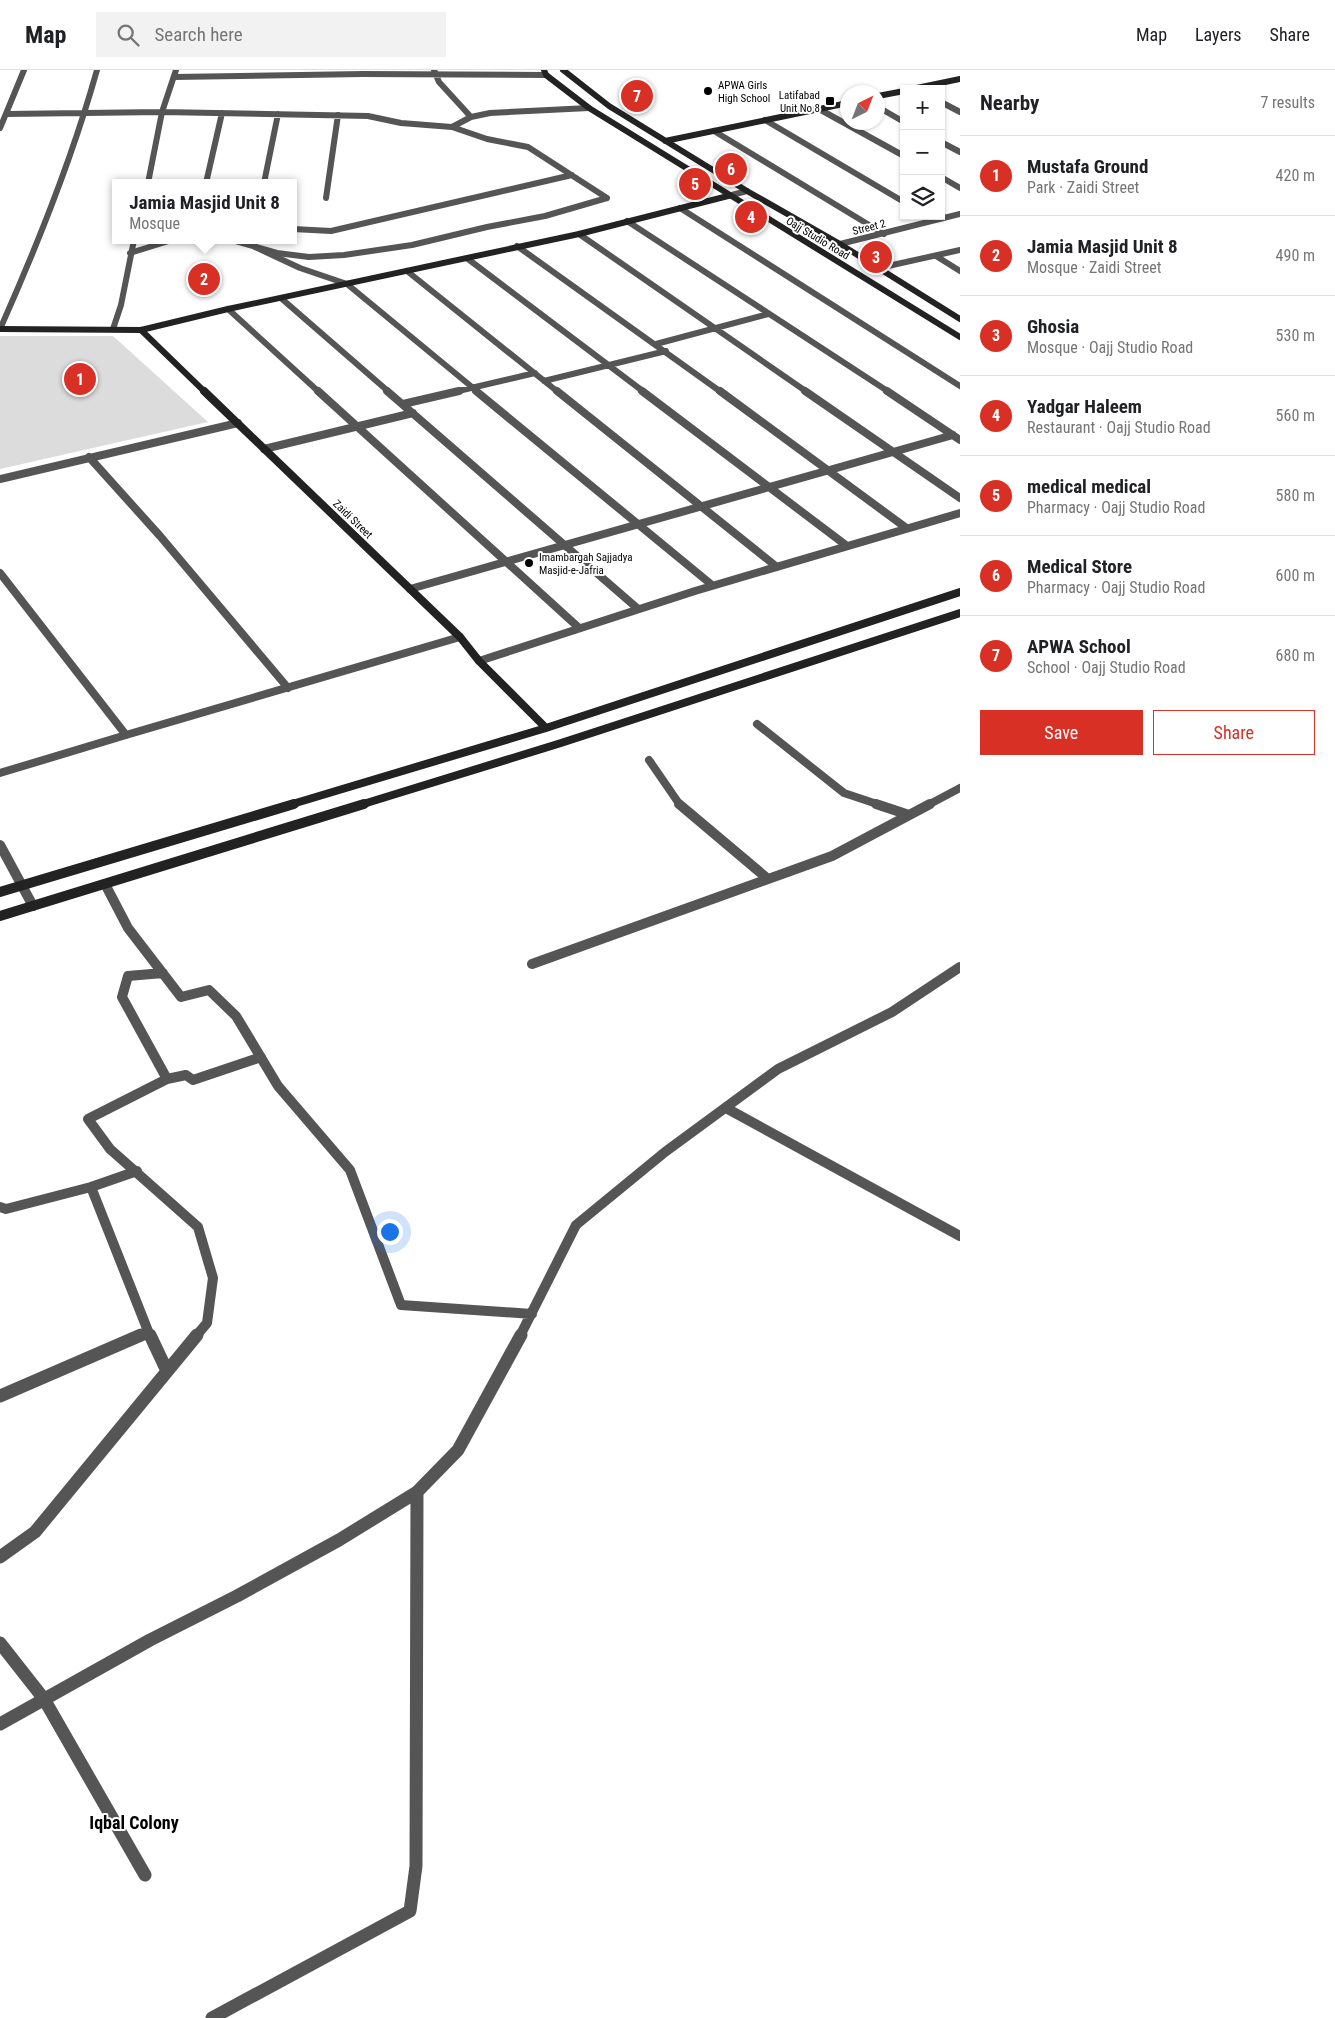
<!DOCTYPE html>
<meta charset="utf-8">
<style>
body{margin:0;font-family:"Roboto Condensed",sans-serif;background:#f2f2f2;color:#202124}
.controls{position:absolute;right:15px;top:15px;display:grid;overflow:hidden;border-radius:0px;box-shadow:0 1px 4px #0004}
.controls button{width:45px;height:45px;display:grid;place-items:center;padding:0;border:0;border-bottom:1px solid #e0e0e0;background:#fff;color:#202124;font:25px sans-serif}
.compass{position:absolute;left:840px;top:15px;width:45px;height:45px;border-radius:50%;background:#fff;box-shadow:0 1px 4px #0004;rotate:42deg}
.you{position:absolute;left:389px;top:1161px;width:18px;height:18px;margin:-12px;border:4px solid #fff;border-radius:50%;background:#1a73e8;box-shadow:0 0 0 8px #1a73e833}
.badge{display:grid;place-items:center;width:32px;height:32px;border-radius:50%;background:#d93025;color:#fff;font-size:16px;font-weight:700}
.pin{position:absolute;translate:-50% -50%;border:2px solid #fff;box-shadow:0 1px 5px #0006}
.popup{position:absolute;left:112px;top:109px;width:185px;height:65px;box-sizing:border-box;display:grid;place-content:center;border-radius:0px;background:#fff;filter:drop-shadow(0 1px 4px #0005);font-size:16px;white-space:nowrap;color:#757577}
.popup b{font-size:19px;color:#202124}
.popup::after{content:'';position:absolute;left:50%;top:100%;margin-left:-10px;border:10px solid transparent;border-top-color:#fff}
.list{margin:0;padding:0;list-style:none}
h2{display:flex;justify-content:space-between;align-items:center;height:65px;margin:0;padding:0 20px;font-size:21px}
h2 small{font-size:16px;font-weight:400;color:#757577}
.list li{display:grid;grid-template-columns:32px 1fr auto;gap:15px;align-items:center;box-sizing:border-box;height:80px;padding:0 20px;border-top:1px solid #e0e0e0}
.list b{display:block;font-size:19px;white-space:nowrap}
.list p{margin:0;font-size:16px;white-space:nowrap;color:#757577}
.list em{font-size:16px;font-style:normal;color:#757577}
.actions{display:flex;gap:10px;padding:15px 20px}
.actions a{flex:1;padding:11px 0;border:1px solid #d93025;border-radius:0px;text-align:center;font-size:18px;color:#d93025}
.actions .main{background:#d93025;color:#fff}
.icon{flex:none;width:28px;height:28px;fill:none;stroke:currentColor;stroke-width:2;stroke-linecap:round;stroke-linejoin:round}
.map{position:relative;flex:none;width:960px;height:1948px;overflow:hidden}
header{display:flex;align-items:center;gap:30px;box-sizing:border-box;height:70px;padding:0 25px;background:#fff;border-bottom:1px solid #e0e0e0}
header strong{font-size:24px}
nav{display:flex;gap:28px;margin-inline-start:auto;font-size:18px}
.search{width:350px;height:45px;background:#f2f2f2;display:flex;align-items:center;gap:12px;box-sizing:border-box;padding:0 18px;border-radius:0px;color:#757577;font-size:19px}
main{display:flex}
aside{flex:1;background:#fff}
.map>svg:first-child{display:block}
</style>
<header>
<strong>Map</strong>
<div class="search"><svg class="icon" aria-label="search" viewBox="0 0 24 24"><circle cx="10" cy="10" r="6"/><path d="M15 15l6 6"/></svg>Search here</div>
<nav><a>Map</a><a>Layers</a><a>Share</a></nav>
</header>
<main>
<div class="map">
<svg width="960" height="1948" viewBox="0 0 960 1948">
<rect width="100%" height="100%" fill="#fff"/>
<path fill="#dcdcdc" d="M0 266H113L208 352 0 399Z"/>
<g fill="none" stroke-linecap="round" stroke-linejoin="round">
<path stroke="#555" stroke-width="6" d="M941 32 960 42
M819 39 904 86
M714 61 884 164
M941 107 960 118
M255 177 300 198 347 214
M130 183 172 170
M936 186 960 201"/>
<path stroke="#555" stroke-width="6" d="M434 0 439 12 471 47
M174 7 363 4 546 5
M878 37 904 52
M589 38 490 43 471 47 452 57 487 69 528 77 607 128
M6 44 162 42 368 46 401 53 452 57
M765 50 904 132
M0 58 24 0
M941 72 960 82
M148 113 162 42 176 0
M206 113 222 43
M264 113 278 44
M728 126 747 121
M326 128 338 45
M680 138 960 316
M627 151 889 322
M293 159 331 161 572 105
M579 164 807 322
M232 170 277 183 309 187 344 185 412 175 487 157 545 146 607 128
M840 174 960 144
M517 176 721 322
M468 189 644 322
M879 198 960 180
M407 201 558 322
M347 214 478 322
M282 229 389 322
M228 239 319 322
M0 259C38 174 72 89 97 0
M113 259 121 235 134 170
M656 274 768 244
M544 311 666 281
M454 322 535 303"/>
<path stroke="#555" stroke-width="8" d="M318 321 578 557
M387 321 637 538
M476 321 712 515
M557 321 777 497
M642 321 847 476
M720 321 905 457
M805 321 960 428
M887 321 960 370
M403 334 459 321
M264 379 413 343
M89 387 160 466 288 618
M0 409 238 353
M0 503 126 665 0 703
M410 519 953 365
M479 591 695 521 960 443
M757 654 844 723 880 735
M126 665 460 567
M649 690 680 735
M928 735 960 718"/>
<path stroke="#555" stroke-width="10" d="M679 734 768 809
M876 734 909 745
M0 775 33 836
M105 814 128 858 181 927 209 920 236 946 278 1016 350 1100 401 1235 532 1244
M532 894 832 786 930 734
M163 903 128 906 122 927 167 1009
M726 1038 960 1166
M91 1117 150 1266
M0 1137 6 1139 91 1117 137 1101
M138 1266 147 1262
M196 1266 207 1253 213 1208 198 1157 110 1079 88 1049 167 1009 186 1005 193 1010 261 987
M520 1266 576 1155 665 1082 778 999 892 942 960 897"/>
<path stroke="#555" stroke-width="13" d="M150 1265 167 1301
M0 1326 141 1265
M0 1487 35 1462 197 1265
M0 1573 44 1629 145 1805
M0 1654 150 1570 237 1526 339 1470 417 1422 458 1380 521 1265
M212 1948 410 1841 416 1796 417 1422"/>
<path stroke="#222" stroke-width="6" d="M544 0 546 5 589 38 960 267
M563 0 609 36 747 121 840 174 960 249
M912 19 960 9
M878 26 904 21
M665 71 848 33
M0 259 141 260 228 239 579 164 728 126
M141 260 205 322"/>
<path stroke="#222" stroke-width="8" d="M204 321 460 567 479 591 546 658
M289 735 546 658 960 522
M360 735 561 673 960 543"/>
<path stroke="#222" stroke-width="10" d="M0 822 294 734
M0 846 364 734"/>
</g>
<g fill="#000" stroke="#fff" stroke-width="2">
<circle cx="708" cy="21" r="5"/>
<rect x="825" y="26" width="10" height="10" rx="2.5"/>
<circle cx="529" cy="493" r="5"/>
</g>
<g text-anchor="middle" stroke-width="4" stroke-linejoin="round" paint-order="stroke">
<g font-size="11" fill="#000" stroke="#fff" text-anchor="start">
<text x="718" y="19">APWA Girls<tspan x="718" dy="13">High School</tspan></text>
<text x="820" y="29" text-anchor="end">Latifabad<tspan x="820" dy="13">Unit No 8</tspan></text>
<text x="539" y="491">Imambargah Sajjadya<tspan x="539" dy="13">Masjid-e-Jafria</tspan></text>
</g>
<g font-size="11" fill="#000" stroke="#fff">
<text transform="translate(869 157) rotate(-14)" y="4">Street 2</text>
<text transform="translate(818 168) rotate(31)" y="4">Oajj Studio Road</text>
<text transform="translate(353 449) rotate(44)" y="4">Zaidi Street</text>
</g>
<g font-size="18" font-weight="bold" fill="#000" stroke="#fff">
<text x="134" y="1759">Iqbal Colony</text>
</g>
</g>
</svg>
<div class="controls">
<button>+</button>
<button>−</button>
<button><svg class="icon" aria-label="layers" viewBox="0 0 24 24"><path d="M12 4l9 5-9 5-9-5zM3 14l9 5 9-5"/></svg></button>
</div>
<svg class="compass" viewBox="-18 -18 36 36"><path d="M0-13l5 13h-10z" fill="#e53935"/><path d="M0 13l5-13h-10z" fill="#757577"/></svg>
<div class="you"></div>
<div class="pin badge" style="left:80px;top:309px">1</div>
<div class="pin badge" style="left:204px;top:209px">2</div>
<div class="popup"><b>Jamia Masjid Unit 8</b>Mosque</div>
<div class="pin badge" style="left:876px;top:187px">3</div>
<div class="pin badge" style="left:751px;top:147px">4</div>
<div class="pin badge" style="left:695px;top:114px">5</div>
<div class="pin badge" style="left:731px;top:99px">6</div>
<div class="pin badge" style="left:637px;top:26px">7</div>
</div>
<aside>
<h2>Nearby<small>7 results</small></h2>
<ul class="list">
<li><span class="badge">1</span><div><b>Mustafa Ground</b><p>Park · Zaidi Street</p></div><em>420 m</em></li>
<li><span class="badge">2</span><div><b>Jamia Masjid Unit 8</b><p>Mosque · Zaidi Street</p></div><em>490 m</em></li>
<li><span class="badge">3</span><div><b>Ghosia</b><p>Mosque · Oajj Studio Road</p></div><em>530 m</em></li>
<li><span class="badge">4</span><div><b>Yadgar Haleem</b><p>Restaurant · Oajj Studio Road</p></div><em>560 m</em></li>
<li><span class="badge">5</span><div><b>medical medical</b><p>Pharmacy · Oajj Studio Road</p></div><em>580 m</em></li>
<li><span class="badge">6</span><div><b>Medical Store</b><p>Pharmacy · Oajj Studio Road</p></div><em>600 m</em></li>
<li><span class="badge">7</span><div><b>APWA School</b><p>School · Oajj Studio Road</p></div><em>680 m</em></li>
</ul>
<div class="actions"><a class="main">Save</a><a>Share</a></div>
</aside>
</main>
